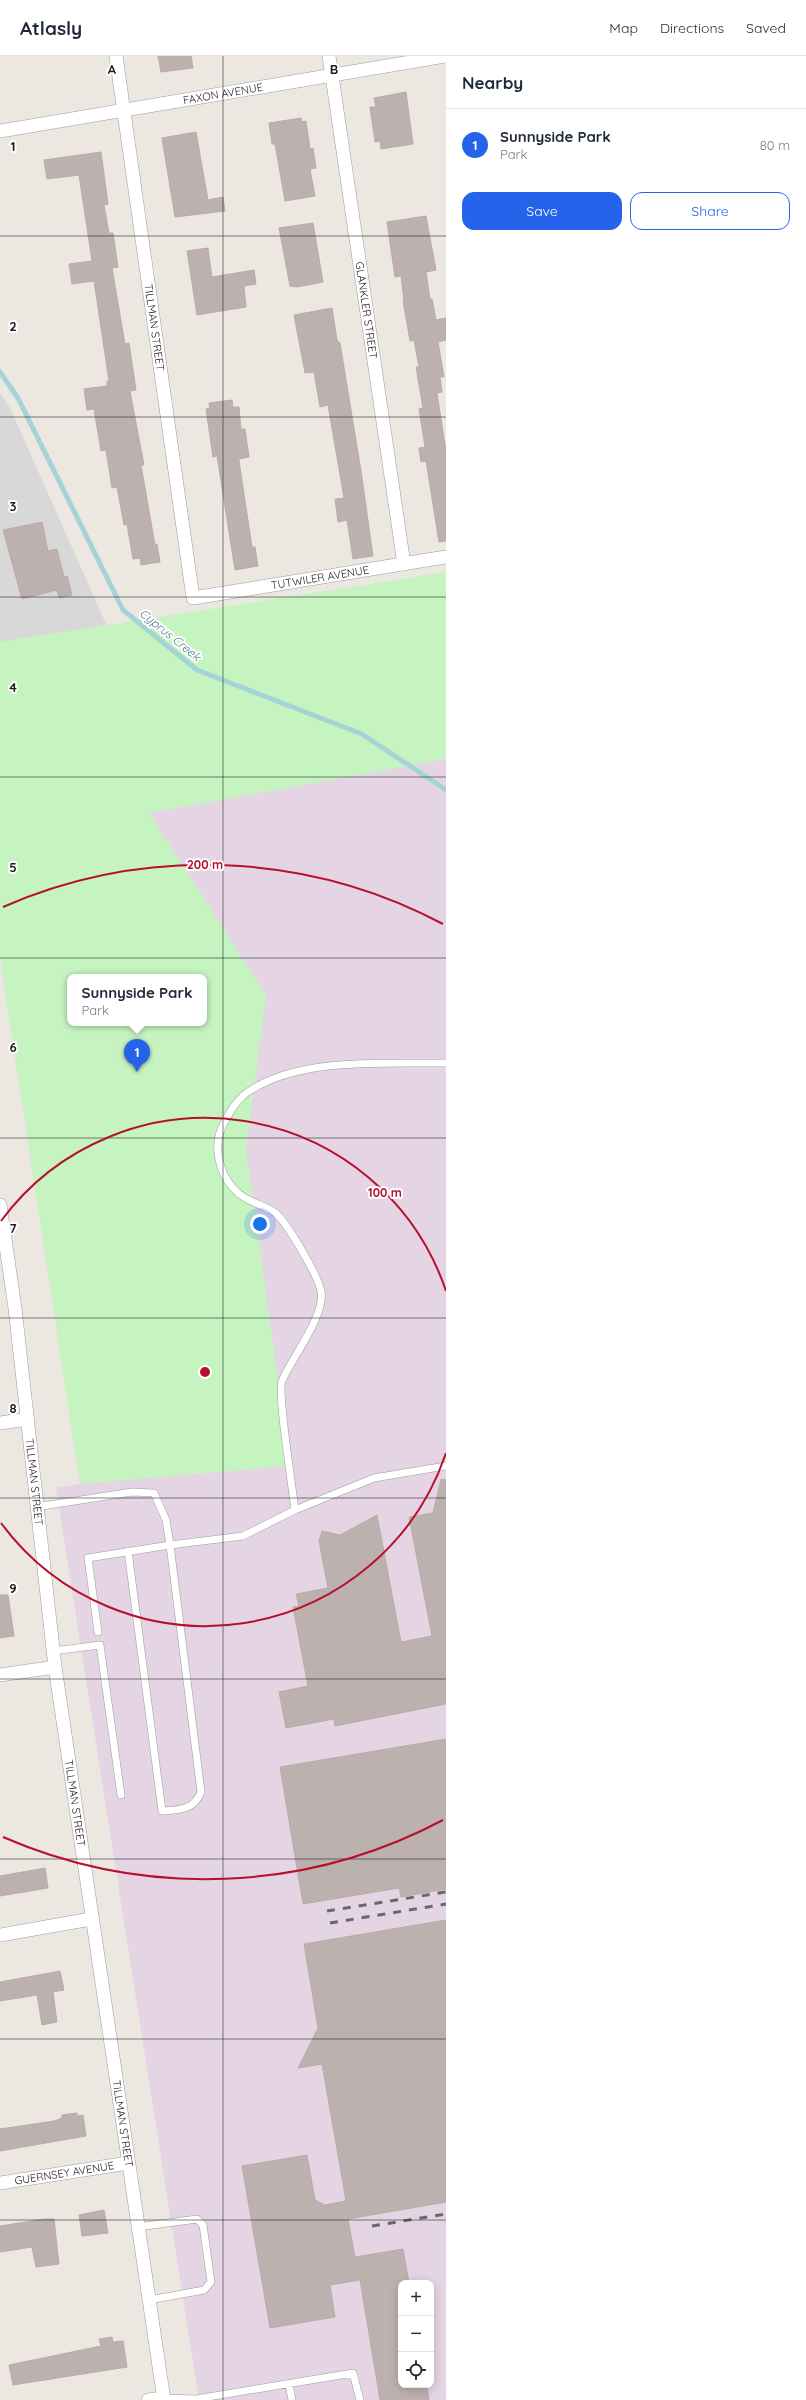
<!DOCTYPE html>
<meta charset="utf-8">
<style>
body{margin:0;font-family:Quicksand,sans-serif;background:#f2f2f3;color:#1f2937}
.controls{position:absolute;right:12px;bottom:12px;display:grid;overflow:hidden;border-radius:8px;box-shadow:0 2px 10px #0003}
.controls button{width:36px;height:36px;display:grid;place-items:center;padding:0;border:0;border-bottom:1px solid #e0e1e3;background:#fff;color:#1f2937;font:20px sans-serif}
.you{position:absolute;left:260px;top:1168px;width:14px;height:14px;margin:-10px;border:3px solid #fff;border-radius:50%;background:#1a73e8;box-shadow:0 0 0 6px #1a73e833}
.badge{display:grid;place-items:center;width:26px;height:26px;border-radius:50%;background:#2563eb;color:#fff;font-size:13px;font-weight:700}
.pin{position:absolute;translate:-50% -33px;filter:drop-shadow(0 1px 2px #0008)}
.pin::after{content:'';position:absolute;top:21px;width:14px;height:12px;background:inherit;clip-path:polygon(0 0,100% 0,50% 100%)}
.popup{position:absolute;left:67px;top:918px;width:140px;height:52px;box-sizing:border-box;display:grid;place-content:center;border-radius:8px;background:#fff;filter:drop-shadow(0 1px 3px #0005);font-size:13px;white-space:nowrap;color:#747a83}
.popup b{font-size:15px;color:#1f2937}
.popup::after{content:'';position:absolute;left:50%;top:100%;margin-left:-8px;border:8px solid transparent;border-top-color:#fff}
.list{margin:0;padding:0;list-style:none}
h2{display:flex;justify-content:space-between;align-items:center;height:52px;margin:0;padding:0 16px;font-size:17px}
h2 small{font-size:13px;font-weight:400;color:#747a83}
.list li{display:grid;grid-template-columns:26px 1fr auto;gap:12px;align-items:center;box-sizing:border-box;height:72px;padding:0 16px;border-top:1px solid #e0e1e3}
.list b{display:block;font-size:15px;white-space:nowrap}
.list p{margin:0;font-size:13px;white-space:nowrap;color:#747a83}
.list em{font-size:13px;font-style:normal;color:#747a83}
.actions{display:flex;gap:8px;padding:12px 16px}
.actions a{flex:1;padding:9px 0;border:1px solid #2563eb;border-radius:12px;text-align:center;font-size:14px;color:#2563eb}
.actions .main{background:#2563eb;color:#fff}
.icon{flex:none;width:22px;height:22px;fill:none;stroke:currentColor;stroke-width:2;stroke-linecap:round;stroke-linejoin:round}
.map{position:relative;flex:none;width:446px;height:2344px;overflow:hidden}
header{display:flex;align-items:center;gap:24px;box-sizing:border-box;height:56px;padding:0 20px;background:#fff;border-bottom:1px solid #e0e1e3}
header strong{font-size:19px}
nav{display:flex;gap:22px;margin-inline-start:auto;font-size:14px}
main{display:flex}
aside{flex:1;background:#fff}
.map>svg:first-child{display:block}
</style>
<header>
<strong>Atlasly</strong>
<nav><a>Map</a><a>Directions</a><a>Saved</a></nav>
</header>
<main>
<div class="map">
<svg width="446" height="2344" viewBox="0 0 446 2344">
<rect width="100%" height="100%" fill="#ece7e1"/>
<path fill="#d9d8d8" d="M0 337 10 352 110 577 0 588Z"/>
<path fill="#e5d4e4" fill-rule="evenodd" d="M446 521V2344H199L56 1432 80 1428 0 902V588ZM70 921H204V967H70ZM401 2227H431V2329H401Z"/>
<path fill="#c6f4c0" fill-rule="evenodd" d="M446 516V703L149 757 266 939 246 1093 290 1410 80 1428 0 901V586ZM70 921H204V967H70Z"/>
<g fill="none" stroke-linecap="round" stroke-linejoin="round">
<path stroke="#a5d4d7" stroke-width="5" d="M0 316 18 342 123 554 197 614 362 678 446 734"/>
</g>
<path fill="#bcb1ae" stroke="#bcaba5" d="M158 0H191L193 12 161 16Z
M406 36 413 88 381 93 380 85 375 86 370 51H376L374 42Z
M301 62 302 66 306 65 310 93 313 92 316 112 310 113 315 140 285 145 275 88H272L269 67Z
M196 76 208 144 223 141 225 155 175 161 162 82Z
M101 96 108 148 104 149 109 177H113L118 211 112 212 125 288 129 287 136 334 130 335 144 409H141L155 489 157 488 160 506 141 509 140 502 133 503 127 468 124 469 117 431 112 432 106 394 101 395 94 353 87 354 84 333 107 330V325H109L94 225 72 228 69 208 92 205 79 119 47 123 44 104Z
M426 160 436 214 426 216 430 243H432L436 264 446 262V284L438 286 444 321H440L442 336 437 337 446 395V485L439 486 426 405 421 406 419 392 425 391 419 353 423 352 416 311H419L414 284 410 285 403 245H404L401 220 395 221 387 166Z
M313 167 323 226 297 231 290 230 279 172Z
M208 192 212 221 254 214 256 228 244 230 246 251 197 259 187 195Z
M332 252 337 284 340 287 361 415 373 500 353 503 347 464 338 466 335 443 344 442 328 349 320 351 314 316 305 317 294 259Z
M232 344 233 351H239L241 373H245L249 401 239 403V405L252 491H255L258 510 235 514 217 400 213 401 206 353 210 352 209 347Z
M42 466 48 495 57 493 64 521 67 520 72 539 59 542 57 534 22 543 3 474Z
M441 1423 446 1424V1648L335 1670 334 1663 286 1672 279 1636 308 1630 293 1551 299 1550 296 1538 328 1532 319 1485 322 1475 340 1479 377 1459 401 1586 432 1580 409 1461 433 1457Z
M0 1539H8L14 1580 0 1582Z
M446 1683V1833L401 1841 399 1832 303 1848 280 1711Z
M45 1812 48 1832 0 1840V1820Z
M446 1864V2146L348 2163 355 2201 403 2193 409 2227H401V2329H427L429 2344H380L360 2224 330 2229 335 2261 270 2272 242 2110 307 2099 315 2144 325 2149 346 2145 322 2008 298 2012 318 1972 304 1888Z
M60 1915 64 1934 53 1936 57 1966 42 1969 37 1939 0 1945V1926Z
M77 2057V2060L83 2059 86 2080 0 2095V2073L54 2065 62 2062V2059Z
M104 2154 108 2177 82 2180 79 2159Z
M44 2163H54L59 2208 36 2211 32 2191 0 2196V2170Z
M112 2281 113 2286 123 2285 127 2311 13 2329 9 2309 101 2290 99 2283Z"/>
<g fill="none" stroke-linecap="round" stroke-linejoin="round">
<g stroke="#9c9c9c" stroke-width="8">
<path id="service" d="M36 1451 132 1436 154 1437 166 1464 170 1489 243 1480 295 1454 374 1422 446 1410
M295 1454C293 1435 277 1336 282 1325 291 1303 326 1259 321 1235 318 1220 286 1164 274 1156 261 1148 244 1145 233 1132 219 1116 213 1091 222 1071 229 1057 237 1042 251 1034 303 1001 386 1008 446 1007
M98 1576 88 1502 170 1489 201 1736C194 1754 180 1754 162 1755L128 1495
M53 1595 100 1589 121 1739
M138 2171 197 2163 203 2169 211 2226 204 2234 149 2244
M289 2328 292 2344
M164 2342 196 2343 353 2317 360 2344"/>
</g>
<g stroke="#9c9c9c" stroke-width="14">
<g id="minor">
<path id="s1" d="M116 0 193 542 446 501"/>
<path id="s2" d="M329 0 404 508"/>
<path id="s3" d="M0 75 446 0"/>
<path id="s4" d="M0 1149 15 1252 55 1611 164 2344"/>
<path d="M0 1367 27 1363"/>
<path d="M0 1619 55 1611"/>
<path d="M0 1879 91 1863"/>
<path id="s5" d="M0 2127 128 2107"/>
<path d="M148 2344 164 2342"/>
</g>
</g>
<use href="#service" stroke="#fff" stroke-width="7"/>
<use href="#minor" stroke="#fff" stroke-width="13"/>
<path stroke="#696969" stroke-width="3" stroke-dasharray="8 8" stroke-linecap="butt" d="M327 1855 446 1836
M330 1867 446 1848
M372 2170 446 2158"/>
</g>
<path fill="none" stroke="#1b1b1b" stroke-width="1" stroke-opacity="0.55" d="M223 0V2344M0 180H446M0 361H446M0 541H446M0 721H446M0 902H446M0 1082H446M0 1262H446M0 1442H446M0 1623H446M0 1803H446M0 1983H446M0 2164H446"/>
<g fill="none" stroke="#b7102e" stroke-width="2">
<path d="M446 1397A254 254 0 0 1 1 1467M1 1165A254 254 0 0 1 446 1235"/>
<path d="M443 1764A507 507 0 0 1 3 1781M3 851A507 507 0 0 1 443 868"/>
</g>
<g text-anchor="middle" stroke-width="4" stroke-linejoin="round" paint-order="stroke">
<g font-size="11" fill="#1b1b1b" stroke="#fff">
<text dy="4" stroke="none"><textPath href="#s3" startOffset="226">FAXON AVENUE</textPath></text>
<text dy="4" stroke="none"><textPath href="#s2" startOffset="257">GLANKLER STREET</textPath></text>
<text dy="4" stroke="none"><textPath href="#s1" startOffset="274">TILLMAN STREET</textPath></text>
<text dy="4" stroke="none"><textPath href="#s1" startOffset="676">TUTWILER AVENUE</textPath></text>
<text dy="4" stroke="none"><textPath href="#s4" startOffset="279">TILLMAN STREET</textPath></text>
<text dy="4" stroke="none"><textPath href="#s4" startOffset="603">TILLMAN STREET</textPath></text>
<text dy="4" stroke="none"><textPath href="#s4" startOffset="927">TILLMAN STREET</textPath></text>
<text dy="4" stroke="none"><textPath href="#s5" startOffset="65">GUERNSEY AVENUE</textPath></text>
</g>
<g font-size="12" font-style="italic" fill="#4a7c94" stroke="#fff">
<text transform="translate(170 579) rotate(39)" y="4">Cyprus Creek</text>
</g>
</g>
<g font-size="13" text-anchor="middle" font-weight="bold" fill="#1b1b1b" stroke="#fff" stroke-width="4" stroke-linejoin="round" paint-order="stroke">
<text x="112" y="18">A</text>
<text x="334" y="18">B</text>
<text x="13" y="95">1</text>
<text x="13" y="275">2</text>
<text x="13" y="455">3</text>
<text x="13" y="636">4</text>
<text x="13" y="816">5</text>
<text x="13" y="996">6</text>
<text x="13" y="1177">7</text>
<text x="13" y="1357">8</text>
<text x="13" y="1537">9</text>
</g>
<circle cx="205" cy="1316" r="6" fill="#b7102e" stroke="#fff" stroke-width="2"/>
<g font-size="12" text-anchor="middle" font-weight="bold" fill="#b7102e" stroke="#fff" stroke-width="4" stroke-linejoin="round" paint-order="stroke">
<text x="205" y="813">200 m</text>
<text x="385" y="1141">100 m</text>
</g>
</svg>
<div class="controls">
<button>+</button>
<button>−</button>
<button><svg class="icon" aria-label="locate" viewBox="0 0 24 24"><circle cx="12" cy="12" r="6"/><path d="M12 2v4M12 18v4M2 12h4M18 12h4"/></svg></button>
</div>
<div class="you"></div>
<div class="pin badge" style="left:137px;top:1016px">1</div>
<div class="popup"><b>Sunnyside Park</b>Park</div>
</div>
<aside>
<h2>Nearby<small></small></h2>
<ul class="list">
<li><span class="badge">1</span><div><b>Sunnyside Park</b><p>Park</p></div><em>80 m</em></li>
</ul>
<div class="actions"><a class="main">Save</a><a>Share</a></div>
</aside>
</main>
